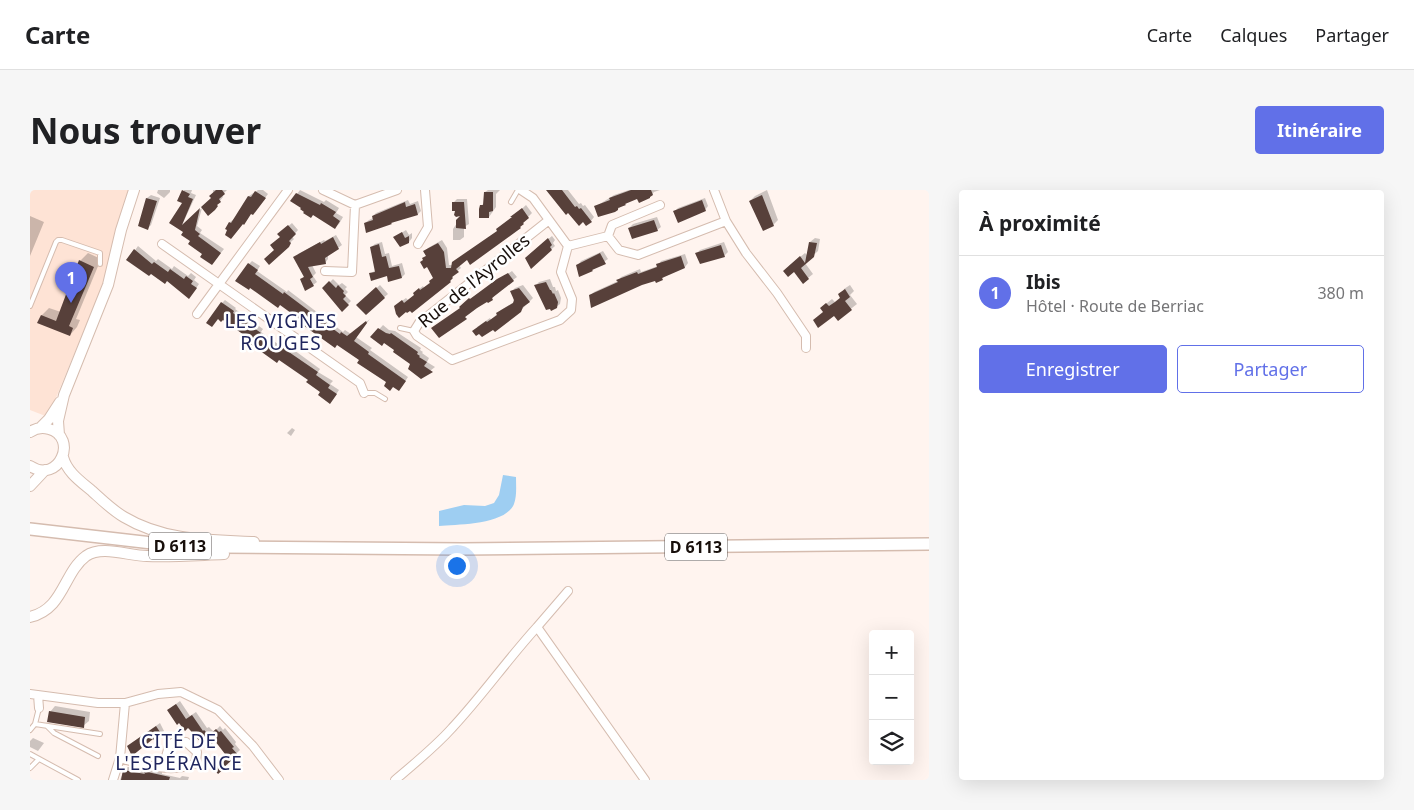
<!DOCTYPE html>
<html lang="fr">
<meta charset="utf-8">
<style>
body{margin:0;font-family:"Noto Sans",sans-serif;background:#f6f6f6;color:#202124}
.controls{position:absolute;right:15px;bottom:15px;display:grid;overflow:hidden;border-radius:5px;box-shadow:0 5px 20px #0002}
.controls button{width:45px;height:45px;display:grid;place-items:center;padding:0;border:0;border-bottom:1px solid #e0e0e0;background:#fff;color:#202124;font:25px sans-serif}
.you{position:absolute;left:426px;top:375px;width:18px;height:18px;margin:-12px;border:4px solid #fff;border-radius:50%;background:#1a73e8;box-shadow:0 0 0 8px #1a73e833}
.badge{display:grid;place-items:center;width:32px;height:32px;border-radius:50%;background:#6170e8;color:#fff;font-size:16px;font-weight:700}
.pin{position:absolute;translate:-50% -41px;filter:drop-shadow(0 1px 2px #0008)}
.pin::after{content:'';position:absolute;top:26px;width:18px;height:15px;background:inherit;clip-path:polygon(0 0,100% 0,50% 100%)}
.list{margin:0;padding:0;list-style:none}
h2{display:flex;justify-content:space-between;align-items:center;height:65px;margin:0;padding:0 20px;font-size:21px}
h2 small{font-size:16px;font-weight:400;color:#757577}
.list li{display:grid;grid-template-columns:32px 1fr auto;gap:15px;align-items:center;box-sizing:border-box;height:75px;padding:0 20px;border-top:1px solid #e0e0e0}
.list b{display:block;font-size:19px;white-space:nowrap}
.list p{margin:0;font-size:16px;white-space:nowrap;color:#757577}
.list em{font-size:16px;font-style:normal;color:#757577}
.actions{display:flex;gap:10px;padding:15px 20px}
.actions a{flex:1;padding:11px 0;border:1px solid #6170e8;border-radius:5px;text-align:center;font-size:18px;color:#6170e8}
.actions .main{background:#6170e8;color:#fff}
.icon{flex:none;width:28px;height:28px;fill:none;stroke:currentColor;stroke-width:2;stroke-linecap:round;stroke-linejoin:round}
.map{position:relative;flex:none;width:899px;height:590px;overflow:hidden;border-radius:5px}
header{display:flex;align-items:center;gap:30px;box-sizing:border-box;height:70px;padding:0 25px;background:#fff;border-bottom:1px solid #e0e0e0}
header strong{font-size:24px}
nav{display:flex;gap:28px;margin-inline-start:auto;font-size:18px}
.intro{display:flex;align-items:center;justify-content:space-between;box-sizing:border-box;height:120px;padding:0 30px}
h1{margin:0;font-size:35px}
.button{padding:12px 22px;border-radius:5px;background:#6170e8;color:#fff;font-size:18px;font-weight:700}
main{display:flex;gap:30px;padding:0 30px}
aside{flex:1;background:#fff;border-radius:5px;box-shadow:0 5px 20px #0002}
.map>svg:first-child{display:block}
</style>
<header>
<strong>Carte</strong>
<nav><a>Carte</a><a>Calques</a><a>Partager</a></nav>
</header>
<div class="intro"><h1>Nous trouver</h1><a class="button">Itinéraire</a></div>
<main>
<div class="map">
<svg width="899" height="590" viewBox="0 0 899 590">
<rect width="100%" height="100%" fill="#fff4ef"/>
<path fill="#fee3d5" d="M0 0H103L81 75 18 227 0 220Z"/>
<path fill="#9ecef2" d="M473 285 486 287C486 296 487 306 484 314 475 335 428 334 409 336V321L434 315 455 316 464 313 469 305Z"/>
<path fill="#0003" d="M128 0H140V2L134 8 127 3Z
M154 0H162L161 3 166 5 152 35 172 18 167 36 172 40 170 43 194 59 182 74 155 42 141 32 154 13Z
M183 0H197L192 5 193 7 182 21Z
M228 0H233L238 4 226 20 199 40 196 38 200 32 204 29 205 30 219 6Z
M270 0 294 12 296 10 309 18 306 23 313 27 309 34 305 37 267 4Z
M458 0H470L466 4V17L459 27 451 16 454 13 455 2Z
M520 0H538L549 14 551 13 553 16 555 15 564 27 561 31Z
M599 0H630L624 2 620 7H607L599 11 588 19 565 17 584 5Z
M737 0 748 30 743 35 720 11 725 6Z
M121 5 130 8 121 35 118 38 117 8Z
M675 8 678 16 675 20 645 21 648 18Z
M427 9H437L439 34 434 37V47L430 50H423V39L433 24 426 20 424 12Z
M378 10 380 14 388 11 391 21 388 24 364 31 361 33H335L339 30 343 28V26L346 23Z
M496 15 502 23 496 29 490 37 441 73 437 69 429 75 431 78 425 83 420 91 382 121 369 113 376 108 378 110 385 105 388 100 393 96 394 98 404 88 393 68 397 65 395 61 398 58 412 50 417 58 419 75H423L469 40Z
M0 26 14 32 0 66Z
M627 27 631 37 627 40 599 38 603 34Z
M262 33 268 40 262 47 264 49 239 73 251 46 249 44Z
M376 40 379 45 382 43V48L379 52 365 47Z
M306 45 312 55 298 65V69L295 73 282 75 286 83 283 86 287 92 283 95 272 89 275 85 268 64 294 50 295 51Z
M522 46 525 50 523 53 525 56 502 77 500 64Z
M785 48 790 49 788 61 775 73 783 84 778 88 759 76 775 63 778 66 780 52Z
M352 52 355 64 359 63 362 76 372 73 375 84 372 87 340 84 346 80 341 57 345 54Z
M694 52 698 62 694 66 667 63 670 60Z
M108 56 126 71 128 69 142 79 144 76 158 86 161 83 166 87 164 90 169 94 162 104 98 70Z
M573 61 578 69 562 80 550 85 548 75 551 71Z
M58 63 71 69 46 129 50 130 47 137 40 145 9 132 12 125 19 118 31 122 50 71Z
M655 64 658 73 655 77 635 85 632 89H626L560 106 564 102 588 91 591 87 610 79 611 82 628 76 631 71Z
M222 71 230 76 227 81 257 102 258 100 313 142 315 140 321 144 340 129 326 147 342 158 340 160 378 187 372 196 358 192 330 170 251 114 221 96 219 74Z
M482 81 487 87 483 90 465 104 462 109 458 110 409 146 434 113Z
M303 89 309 95 312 93 317 97 315 99 318 102 315 105 321 111 312 120 294 98Z
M520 89 523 97H525L526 101 528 100 531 108 530 114 526 117 506 95 509 92Z
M350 95 358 104 336 123 328 115Z
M493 95 503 108 490 121 463 138 447 137 460 128 461 130 471 120 484 112 482 101 485 98Z
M820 95 824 101 820 105 827 114 808 129 804 124 794 121 791 118 802 109 805 112 811 107 814 99Z
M195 110 206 118 205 119 233 139 231 142 245 152 254 158 257 155 290 179 288 182 303 191 300 194 309 200 303 209 292 202 279 189 223 150 192 113Z
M353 135 359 140 365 141 391 158 390 160 393 162 392 163 399 168 397 172 405 177 391 188 382 173 366 160 354 152 342 147Z
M262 238 265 240 261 246 257 243Z
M150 511 160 526 166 522 177 538 179 537 184 542 190 536 193 540 195 538 206 552 205 554 210 560 196 573 198 574 194 577 186 572 196 563 185 549 178 555 142 517Z
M25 516 60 522 59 531 53 536 20 522Z
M130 533 134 541 131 544 102 553Z
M3 548 14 553 8 561 0 557V551Z
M98 577 132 582V584L150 588 152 586 159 587 158 590H90L94 580Z"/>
<path fill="#57403a" d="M152 0 160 4 158 7 163 9 152 35 170 18 165 40 170 44 168 46 191 63 182 75 170 67 172 64 158 54 160 51 151 45 153 42 139 33 152 13 147 11Z
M186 0H192L195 4 189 9 191 12 187 15 188 16 185 20 178 26 171 17 181 8 179 6Z
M516 0H532L545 17 547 16 549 19 551 18 562 32 556 36 553 32 549 36 538 23 536 25Z
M601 0H621L623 5 620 7V8L609 13 607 9 595 14 596 15 588 18V20L585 22 568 27 564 16 580 10 579 8Z
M225 1 236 8 223 25 221 24 214 35 213 34 201 49 195 45 197 40 195 39 199 32 201 33 218 6 221 7Z
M454 2H463V21L459 22V28H449V19L450 15H453Z
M266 3 290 15 291 13 306 22 303 26 310 31 305 39 283 25 281 28 273 23 274 22 270 19 271 18 260 11Z
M732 5 744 36 733 41 719 11Z
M116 8 127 11 118 40 108 36Z
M672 10 676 21 648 33 643 21Z
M375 12 376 17 385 14 388 25 361 33 362 34 336 43 334 33 343 30 342 26Z
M422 12H434L436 39 426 38V30L430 26 426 27 424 25 425 21H422Z
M492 18 499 28 493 33 494 34 490 37 491 38 440 75 437 70 426 79 429 82 422 87 423 88 420 91 421 92 382 123 380 121 377 123 376 122 369 128 366 124 364 116 372 110 374 113 384 105 383 103 389 98 390 100 400 93 399 91 403 88 397 77 394 79 390 72 393 70 392 68 396 66 393 61 408 53 414 62 416 78H421L422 72 467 41 466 39 482 27H480Z
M624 30 628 41 602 49 598 38Z
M258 35 266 44 259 51 261 53 259 57 239 75 234 69 244 60 240 55 250 47 247 44Z
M372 42 375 48 379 46V53L370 57 363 47Z
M303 47 309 59 295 68 296 74 278 77 283 87 280 89 284 96 275 101 270 89 274 87 263 67 290 52 291 54Z
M518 48 522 55 520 57 522 60 501 79 495 68Z
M779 52 787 53 784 67 771 78 779 89 773 94 764 82 758 87 753 81 770 66 775 73Z
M349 54 352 67 356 66 359 78 369 76 372 88 358 92 357 86 341 91 339 83 345 82 340 57Z
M691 55 695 67 670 74 665 63Z
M104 59 122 74 124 72 138 82 140 79 154 89 156 86 163 91 161 94 167 98 159 109 137 91 135 94 121 84 119 86 96 70Z
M570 63 576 74 562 80 563 81 549 87 546 75Z
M651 66 655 78 632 88 633 90 626 93 625 91 612 95 561 118 559 105 588 92 586 90 607 82 608 84 627 77 626 74Z
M49 70 64 77 39 136 43 138 40 146 7 133 11 125 26 131Z
M218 73 228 80 225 84 253 104 254 102 310 144 311 142 317 146 336 131 337 133 324 151 339 162 338 164 376 191 369 201 363 197 360 201 354 196 356 192 327 173 329 170 307 155 305 158 270 133 272 131 250 115 248 118 220 98 219 100 205 91Z
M478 83 484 91 462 108 463 110 458 113 457 112 447 118 435 127 437 129 409 148 401 138 430 118 429 117 439 108 440 109 467 89Z
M299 91 306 98 308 95 314 101 313 103 316 106 313 109 319 115 312 122 292 98Z
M516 92 520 100H521L523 104 524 103 528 112 527 118 521 121 520 119 516 120 504 95Z
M346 97 355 108 336 125 326 115Z
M489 98 500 112 493 117 491 122 465 142 463 140 452 147 449 144 446 146 442 141 456 131 457 132 467 125 466 123 483 113 484 110 480 101Z
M815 99 820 107 815 111 822 120 808 131 804 126 788 138 783 130 793 122 790 118 796 113 799 116 805 112 810 108 808 104Z
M191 112 204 121 203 123 231 143 229 146 242 155 251 160 253 158 288 182 286 185 300 195 298 198 307 204 300 214 288 205 290 202 276 192 278 190 249 170 247 173 219 153 221 150 193 130 191 132 188 129 182 137 176 133Z
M348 138 356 143 360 144 361 143 388 162 387 164 390 166 389 167 397 172 394 176 403 182 391 189 378 179 380 174 363 162 364 160 354 153 352 156 340 147Z
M146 514 156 529 162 525 173 541 174 540 179 545 186 539 189 542 191 541 204 557 202 558 208 565 194 577 195 578 188 584 181 575 195 564 185 551 178 557 175 554 173 555 160 540 158 538 155 541 149 533 147 535 137 520Z
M19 521 55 527 54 538 17 532Z
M126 536 132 545 124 550 123 549 102 566 97 556Z
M93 580 115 584 113 581 140 587 139 590H91Z"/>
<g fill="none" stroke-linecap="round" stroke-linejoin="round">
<g stroke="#d5bcaf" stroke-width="6">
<path id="service" d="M481 12 488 0
M0 116 26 52 28 50H32L70 63V74
M370 138 384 141
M334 203H345L355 209
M5 534 70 544
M17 536 24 543 68 566
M0 540 5 534 9 518
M0 564 48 590
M0 578 9 569"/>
</g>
<g stroke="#d5bcaf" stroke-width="10">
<path id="minor" d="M293 0 325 15 367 0
M491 0 503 8 538 56
M684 0 696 31 716 63 747 103 776 146V158
M519 30 389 133 384 141 387 146 422 170 530 130 541 120 542 109 531 82 538 56 578 46 589 60 608 65 696 31
M578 46 582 35 630 15
M132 54 330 193 334 203
M388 54 398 37 395 0
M295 81 322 82 325 15
M167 124 258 0
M507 437 538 401
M0 504 68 513H95L128 504 151 502 188 520 223 556 249 590
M8 505 9 518
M90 568C114 575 143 584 166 573L167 562 156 552 145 551 139 556 133 577
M83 590 90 568 95 513
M365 590C384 574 405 557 422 538 452 506 477 470 507 437L615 590"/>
</g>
<g stroke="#d5bcaf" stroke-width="12">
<path id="secondary" d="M10 238 19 229 30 212
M0 242C6 238 12 237 19 239 49 247 29 295 0 276
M29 245 28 231 34 205 78 95 91 40 104 0
M33 267C37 282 50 291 62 301 72 310 82 320 94 327 134 351 179 350 224 352
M0 296 15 280
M0 427C34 419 33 383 56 366 72 355 99 366 117 366 142 367 168 365 194 364"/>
</g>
<g stroke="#d5bcaf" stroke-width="14">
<path id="primary" d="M0 339 148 356 192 357 432 359 899 354"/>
</g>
<use href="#service" stroke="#fff" stroke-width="4"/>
<use href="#minor" stroke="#fff" stroke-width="8"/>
<use href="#secondary" stroke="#fff" stroke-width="10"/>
<use href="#primary" stroke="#fff" stroke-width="11"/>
</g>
<g text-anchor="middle" stroke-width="5" stroke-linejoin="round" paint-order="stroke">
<g fill="#fff" stroke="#5d5754" stroke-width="1">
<rect x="119" y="342.5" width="62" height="27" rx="4"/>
<rect x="635" y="343.5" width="62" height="27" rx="4"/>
</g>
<g font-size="16" font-weight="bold" fill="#170f0b">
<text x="150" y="362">D 6113</text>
<text x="666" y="363">D 6113</text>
</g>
<g font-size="18" fill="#170f0b" stroke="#fff">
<text transform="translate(444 91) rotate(-39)" y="6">Rue de l'Ayrolles</text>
</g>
<g font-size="19" letter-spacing="1" fill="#20265e" stroke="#fff">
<text x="251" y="138">LES VIGNES<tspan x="251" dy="22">ROUGES</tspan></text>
<text x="149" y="558">CITÉ DE<tspan x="149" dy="22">L'ESPÉRANCE</tspan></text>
</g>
</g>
</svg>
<div class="controls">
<button>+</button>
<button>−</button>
<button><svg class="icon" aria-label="layers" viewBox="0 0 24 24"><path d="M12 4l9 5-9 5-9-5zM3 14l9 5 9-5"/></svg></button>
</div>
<div class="you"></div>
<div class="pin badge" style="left:41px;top:113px">1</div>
</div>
<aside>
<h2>À proximité<small></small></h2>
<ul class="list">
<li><span class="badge">1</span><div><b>Ibis</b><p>Hôtel · Route de Berriac</p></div><em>380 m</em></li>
</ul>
<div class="actions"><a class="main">Enregistrer</a><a>Partager</a></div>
</aside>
</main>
